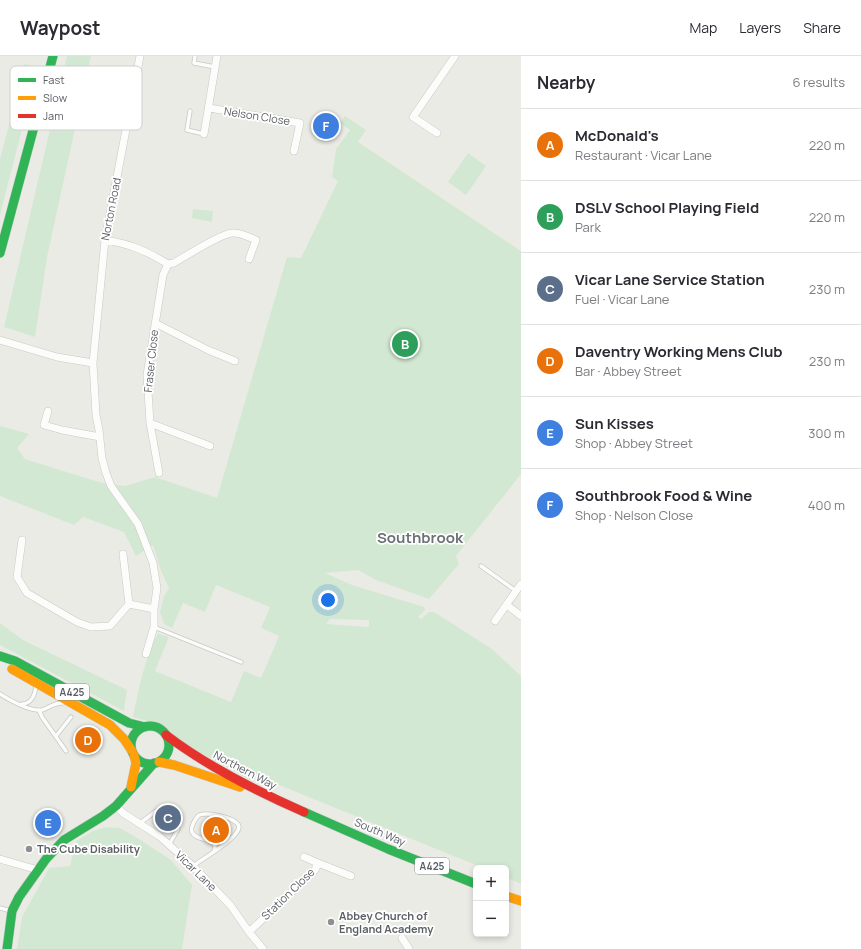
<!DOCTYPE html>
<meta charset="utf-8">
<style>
body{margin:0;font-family:Manrope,sans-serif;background:#f2f2f3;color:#2b2b33}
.controls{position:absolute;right:12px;bottom:12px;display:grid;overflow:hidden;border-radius:6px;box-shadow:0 2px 6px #0003}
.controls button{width:36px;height:36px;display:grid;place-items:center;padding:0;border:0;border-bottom:1px solid #e1e1e2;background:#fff;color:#2b2b33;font:20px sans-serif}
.you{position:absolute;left:328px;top:544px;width:14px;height:14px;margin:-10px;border:3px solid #fff;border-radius:50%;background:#1a73e8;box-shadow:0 0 0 6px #1a73e833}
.badge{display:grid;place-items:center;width:26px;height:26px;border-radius:50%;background:#8d9092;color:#fff;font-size:13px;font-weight:700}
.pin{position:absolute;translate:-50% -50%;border:2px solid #fff;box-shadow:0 1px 4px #0006}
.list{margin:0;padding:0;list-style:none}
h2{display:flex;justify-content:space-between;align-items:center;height:52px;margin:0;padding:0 16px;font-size:17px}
h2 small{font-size:13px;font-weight:400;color:#7c7c81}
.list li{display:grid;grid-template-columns:26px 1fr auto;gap:12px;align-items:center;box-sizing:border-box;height:72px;padding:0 16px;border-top:1px solid #e1e1e2}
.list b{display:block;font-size:15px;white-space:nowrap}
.list p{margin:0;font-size:13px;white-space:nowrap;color:#7c7c81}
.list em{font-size:13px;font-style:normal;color:#7c7c81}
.map{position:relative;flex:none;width:521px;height:893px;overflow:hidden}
header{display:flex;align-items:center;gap:24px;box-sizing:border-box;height:56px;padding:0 20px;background:#fff;border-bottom:1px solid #e1e1e2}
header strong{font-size:19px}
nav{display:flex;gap:22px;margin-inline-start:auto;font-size:14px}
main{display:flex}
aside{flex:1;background:#fff}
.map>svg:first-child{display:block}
</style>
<header>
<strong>Waypost</strong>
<nav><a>Map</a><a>Layers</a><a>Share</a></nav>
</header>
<main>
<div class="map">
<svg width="521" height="893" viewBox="0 0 521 893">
<rect width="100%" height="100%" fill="#ebebe6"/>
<path fill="#d3e8d2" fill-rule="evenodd" d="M67 0H91L47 201 35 281 4 271Z
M25 8 38 11 0 159V103Z
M345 60 366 74 358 86 521 195V418L456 500 459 508 429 543 376 524 358 514 325 517 352 529 424 551 425 554 418 561 421 563 429 556H434L492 593 521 620V828L506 821V812H483L257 720 250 724 181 686 158 668 133 661C138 636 145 600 158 578L169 581 155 615 231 646 244 615 261 622 279 580 261 572 270 551 216 529 205 556 183 547 172 572 164 568 160 556 164 540 169 532 161 515 153 489 136 500 124 476 83 461 74 469 0 440V370L29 378 17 392 25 403 102 427 125 430 155 421 217 442 287 201 301 202 338 125 332 121 336 93 350 74 340 67ZM330 563 369 564V571L326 568Z
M468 97 486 110 466 139 448 126Z
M193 153 213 155 212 166 192 162Z
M0 567 23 584 127 634 124 655 0 589Z
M106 771 120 772 139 783 171 804 192 829 182 893H17L22 861 49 812 70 810 76 785 93 775Z"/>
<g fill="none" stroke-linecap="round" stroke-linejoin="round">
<g stroke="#c8c8c6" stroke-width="5">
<path id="lane" d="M195 0 194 7 215 11
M190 55 187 74 204 78
M481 510 516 535
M154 571 241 606
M0 638C9 644 31 656 42 654 49 652 55 646 63 647
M22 648C31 648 35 639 36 630
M39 654 42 661 66 695
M56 680 71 661
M139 768 156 755 159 757
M169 789 178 773 173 767
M193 810C202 803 239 782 239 771 239 762 203 754 198 760 195 763 190 772 192 776 196 785 210 781 215 790L214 796
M0 852 11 855"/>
</g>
<g stroke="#c8c8c6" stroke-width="8">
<path id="street" d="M140 0 105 184 93 307 96 359 99 374 102 402 106 417 111 430 138 468 153 507 157 532 154 553V571L146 598
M209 52 300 67 294 95
M437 77 413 61 455 0
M204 78 217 0
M105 184C131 188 146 195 168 208
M155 267 208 294 235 305
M0 284 57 301 93 307
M48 355 44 369 62 374 100 381
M150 367 210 390
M159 417 150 367 147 319 163 219 168 208 174 207C186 200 220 178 232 177 240 176 249 181 256 184L249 203
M22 484 17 521 27 537 77 566 91 571 110 570 129 548 154 553
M123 498 129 548
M507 549 521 560
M495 565 521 528
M116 750 123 757 159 780 193 810 231 850 249 876 263 893
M304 801 318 807
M0 803 38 814
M249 876 315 814 318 807 351 820
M402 882 409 893"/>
</g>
<g stroke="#c8c9c8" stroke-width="10">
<path id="fast" d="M0 197 53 0
M0 600 15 605 129 667 145 671
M131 689a19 19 0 1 1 38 0a19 19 0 1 1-38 0Z
M304 756 388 793 476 828
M7 893 12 855 19 841 46 803 64 784 103 760 116 750 154 707"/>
</g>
<g stroke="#c8c9c8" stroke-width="10">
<path id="slow" d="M12 613 110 669 124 683 132 695
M159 706 174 709 240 731
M131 731 136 707 134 699
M506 840 521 845"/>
</g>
<g stroke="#c8c9c8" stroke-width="10">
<path id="jam" d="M166 679C208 711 256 735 304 756"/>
</g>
<use href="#lane" stroke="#fcfcfb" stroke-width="3.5"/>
<use href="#street" stroke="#fcfcfb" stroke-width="7"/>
<use href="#fast" stroke="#30b455" stroke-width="9"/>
<use href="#slow" stroke="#ff9f0a" stroke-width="9"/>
<use href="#jam" stroke="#e5322d" stroke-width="9"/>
</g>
<g fill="#8d9092" stroke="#fff" stroke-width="1.5">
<circle cx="29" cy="793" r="4"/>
<circle cx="331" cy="866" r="4"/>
</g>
<g text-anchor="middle" stroke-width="3.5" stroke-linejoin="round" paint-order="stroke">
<g fill="#fff" stroke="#8c8f92" stroke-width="1">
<rect x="55" y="628" width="34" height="16" rx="3"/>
<rect x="415" y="802" width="34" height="16" rx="3"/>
</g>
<g font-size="10" font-weight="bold" fill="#5b5f64">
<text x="72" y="640">A425</text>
<text x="432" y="814">A425</text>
</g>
<g font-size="11" fill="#5b5f64" stroke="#fff">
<text transform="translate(257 60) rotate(9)" y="4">Nelson Close</text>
<text transform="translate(111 153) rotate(-79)" y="4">Norton Road</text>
<text transform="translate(151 305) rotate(-84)" y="4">Fraser Close</text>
<text transform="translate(245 714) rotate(28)" y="4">Northern Way</text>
<text transform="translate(380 776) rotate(23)" y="4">South Way</text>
<text transform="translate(196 815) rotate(44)" y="4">Vicar Lane</text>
<text transform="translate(288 838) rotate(-44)" y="4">Station Close</text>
</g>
<g font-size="11" font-weight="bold" fill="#5b5f64" stroke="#fff" text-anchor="start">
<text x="37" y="797">The Cube Disability</text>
<text x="339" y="864">Abbey Church of<tspan x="339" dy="13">England Academy</tspan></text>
</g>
<g font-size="15" font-weight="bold" fill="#6c7176" stroke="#fff">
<text x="420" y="487">Southbrook</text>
</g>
</g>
<rect x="10" y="10" width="132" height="64" rx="6" fill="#fff" stroke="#cecfd0" stroke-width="1"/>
<rect x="18" y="22" width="18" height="4" fill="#30b455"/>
<rect x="18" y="40" width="18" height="4" fill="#ff9f0a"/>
<rect x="18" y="58" width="18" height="4" fill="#e5322d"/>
<g font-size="11" fill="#5b5f64">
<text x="43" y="28">Fast</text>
<text x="43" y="46">Slow</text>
<text x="43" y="64">Jam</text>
</g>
</svg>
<div class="controls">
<button>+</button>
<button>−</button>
</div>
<div class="you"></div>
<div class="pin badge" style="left:216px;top:774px;background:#e8710a">A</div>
<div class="pin badge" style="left:405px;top:288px;background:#2e9e5b">B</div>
<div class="pin badge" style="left:168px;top:762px;background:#5c6f8a">C</div>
<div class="pin badge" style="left:88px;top:684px;background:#e8710a">D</div>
<div class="pin badge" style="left:48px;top:767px;background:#3f7fe0">E</div>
<div class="pin badge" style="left:326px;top:70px;background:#3f7fe0">F</div>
</div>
<aside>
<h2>Nearby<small>6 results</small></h2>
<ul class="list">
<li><span class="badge" style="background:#e8710a">A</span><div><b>McDonald's</b><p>Restaurant · Vicar Lane</p></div><em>220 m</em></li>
<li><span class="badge" style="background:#2e9e5b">B</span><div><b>DSLV School Playing Field</b><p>Park</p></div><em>220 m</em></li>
<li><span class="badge" style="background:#5c6f8a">C</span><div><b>Vicar Lane Service Station</b><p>Fuel · Vicar Lane</p></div><em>230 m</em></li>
<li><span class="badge" style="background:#e8710a">D</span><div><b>Daventry Working Mens Club</b><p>Bar · Abbey Street</p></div><em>230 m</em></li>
<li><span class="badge" style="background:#3f7fe0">E</span><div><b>Sun Kisses</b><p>Shop · Abbey Street</p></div><em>300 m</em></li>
<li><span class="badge" style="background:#3f7fe0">F</span><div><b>Southbrook Food &amp; Wine</b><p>Shop · Nelson Close</p></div><em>400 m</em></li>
</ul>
</aside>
</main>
